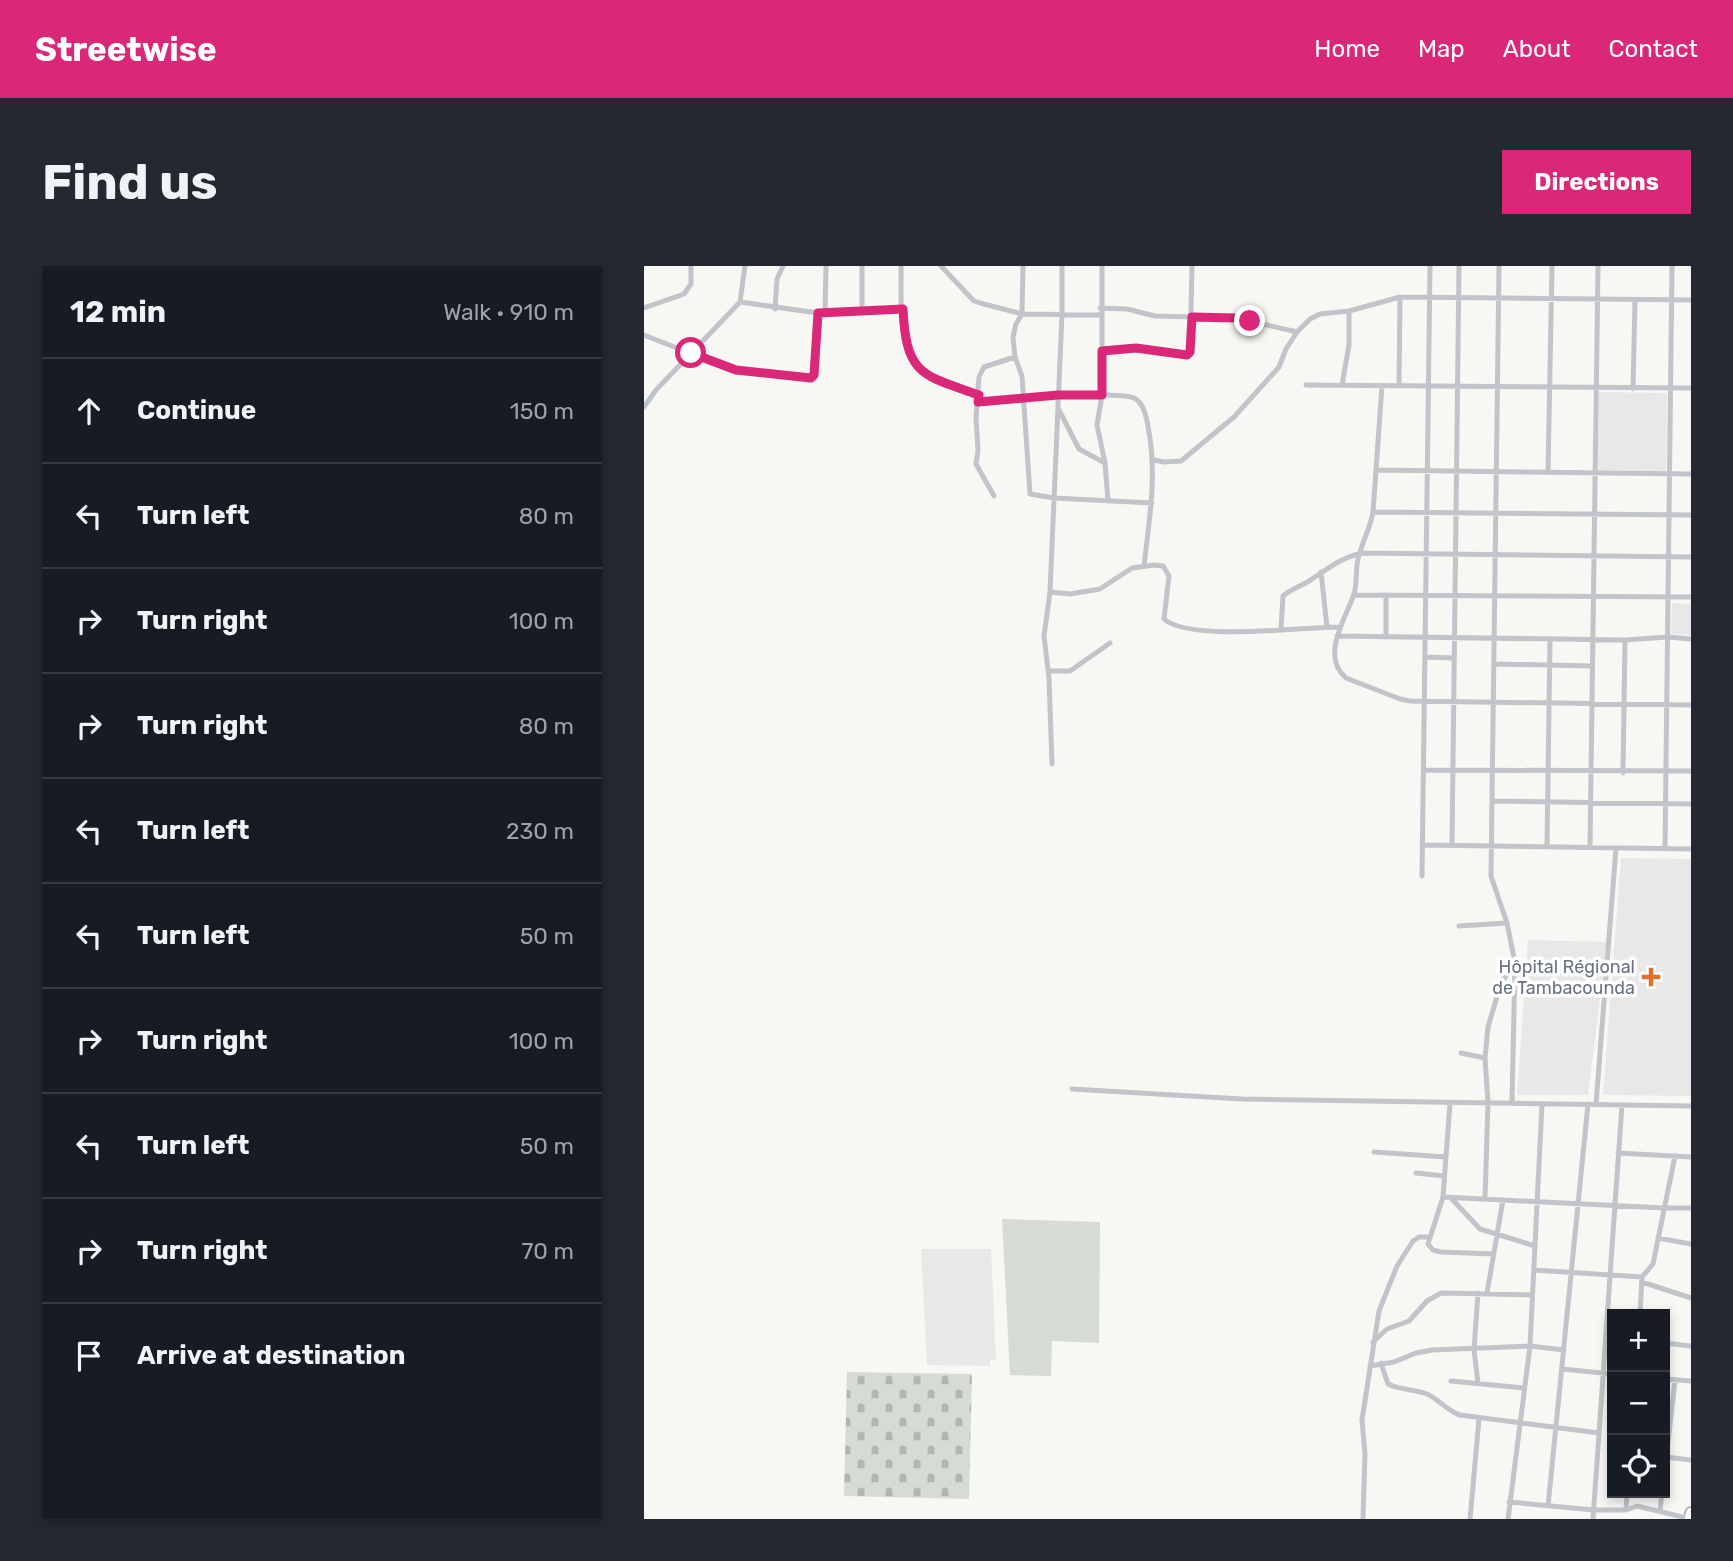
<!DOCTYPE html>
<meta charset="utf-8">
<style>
body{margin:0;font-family:Rubik,sans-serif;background:#242831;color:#f1f3f6}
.controls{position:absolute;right:21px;bottom:21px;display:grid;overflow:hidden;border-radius:0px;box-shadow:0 4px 10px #0003}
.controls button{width:63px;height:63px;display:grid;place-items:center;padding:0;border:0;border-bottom:2px solid #363941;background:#171b24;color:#f1f3f6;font:35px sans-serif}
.stop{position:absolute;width:21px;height:21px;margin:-16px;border:5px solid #db2777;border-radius:50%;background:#fff}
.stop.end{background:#db2777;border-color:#fff;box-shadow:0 2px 7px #0008}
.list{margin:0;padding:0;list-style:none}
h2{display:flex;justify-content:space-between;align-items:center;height:91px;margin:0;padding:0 28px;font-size:30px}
h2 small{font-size:23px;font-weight:400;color:#9ea1a6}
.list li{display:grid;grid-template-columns:46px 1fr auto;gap:21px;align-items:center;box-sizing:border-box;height:105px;padding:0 28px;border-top:2px solid #363941}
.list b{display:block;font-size:26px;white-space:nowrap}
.list em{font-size:23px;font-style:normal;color:#9ea1a6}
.icon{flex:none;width:38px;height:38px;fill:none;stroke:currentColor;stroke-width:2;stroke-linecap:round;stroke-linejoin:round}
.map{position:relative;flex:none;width:1047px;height:1253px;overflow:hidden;border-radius:0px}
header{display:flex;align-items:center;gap:42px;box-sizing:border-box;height:98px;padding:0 35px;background:#db2777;color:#fff}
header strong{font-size:33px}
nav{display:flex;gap:38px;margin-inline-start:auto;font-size:24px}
.intro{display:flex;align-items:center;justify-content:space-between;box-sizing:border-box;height:168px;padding:0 42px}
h1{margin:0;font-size:49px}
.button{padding:18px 32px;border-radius:0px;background:#db2777;color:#fff;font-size:24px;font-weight:700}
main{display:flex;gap:42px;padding:0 42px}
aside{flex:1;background:#171b24;border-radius:0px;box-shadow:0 4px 10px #0003}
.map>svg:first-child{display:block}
</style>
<header>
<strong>Streetwise</strong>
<nav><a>Home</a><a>Map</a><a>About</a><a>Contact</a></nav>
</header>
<div class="intro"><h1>Find us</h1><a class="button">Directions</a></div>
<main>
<aside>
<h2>12 min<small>Walk · 910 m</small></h2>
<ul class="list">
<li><svg class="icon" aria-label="ahead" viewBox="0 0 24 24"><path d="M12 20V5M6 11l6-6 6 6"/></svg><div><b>Continue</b></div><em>150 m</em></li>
<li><svg class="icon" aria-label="left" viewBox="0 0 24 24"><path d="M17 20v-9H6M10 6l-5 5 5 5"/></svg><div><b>Turn left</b></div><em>80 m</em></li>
<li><svg class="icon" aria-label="right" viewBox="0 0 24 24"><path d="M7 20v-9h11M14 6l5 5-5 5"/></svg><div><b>Turn right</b></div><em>100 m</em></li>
<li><svg class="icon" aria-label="right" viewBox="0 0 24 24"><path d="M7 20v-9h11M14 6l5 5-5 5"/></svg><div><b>Turn right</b></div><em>80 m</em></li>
<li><svg class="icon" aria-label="left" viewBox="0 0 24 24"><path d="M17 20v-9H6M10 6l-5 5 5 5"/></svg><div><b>Turn left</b></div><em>230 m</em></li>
<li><svg class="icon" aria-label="left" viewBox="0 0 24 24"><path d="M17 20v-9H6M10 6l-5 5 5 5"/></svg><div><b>Turn left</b></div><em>50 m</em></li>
<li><svg class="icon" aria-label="right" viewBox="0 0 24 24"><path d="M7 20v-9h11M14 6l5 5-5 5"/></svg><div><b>Turn right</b></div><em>100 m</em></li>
<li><svg class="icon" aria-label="left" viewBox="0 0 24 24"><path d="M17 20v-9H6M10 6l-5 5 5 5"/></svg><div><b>Turn left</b></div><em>50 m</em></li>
<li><svg class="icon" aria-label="right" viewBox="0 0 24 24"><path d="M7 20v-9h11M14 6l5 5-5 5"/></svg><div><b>Turn right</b></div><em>70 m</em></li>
<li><svg class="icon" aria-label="arrive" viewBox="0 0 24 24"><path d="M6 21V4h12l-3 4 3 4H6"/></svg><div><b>Arrive at destination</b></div></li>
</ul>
</aside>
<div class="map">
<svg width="1047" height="1253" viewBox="0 0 1047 1253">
<defs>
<pattern id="cemetery-stones" width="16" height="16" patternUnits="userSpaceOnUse" patternTransform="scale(1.75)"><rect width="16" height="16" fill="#d6dcd4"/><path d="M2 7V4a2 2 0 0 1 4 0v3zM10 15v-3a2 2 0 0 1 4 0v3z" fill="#b1b7b2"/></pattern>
</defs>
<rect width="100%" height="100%" fill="#f7f7f4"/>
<path fill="#e8e8e8" d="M955 126 1023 127 1022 205 954 204Z
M1028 337 1047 338V369L1027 368Z
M977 592 1047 593V830L959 829Z
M884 674 963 676 944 829H873Z
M277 983H347L352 1094H346V1100L283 1099Z"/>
<path fill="url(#cemetery-stones)" d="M203 1106 328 1108 325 1233 200 1230Z"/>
<path fill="#d6dcd4" d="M358 953 456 956 455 1077 408 1075 407 1110 366 1109Z"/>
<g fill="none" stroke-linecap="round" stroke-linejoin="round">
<g stroke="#b4b7bb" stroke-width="14">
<path id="highway" d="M1046 1253 1047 1247"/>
</g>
<path stroke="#c1c4c8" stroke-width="5" d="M257 0C258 34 251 87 283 110 296 120 319 124 335 129
M297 0 330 35 336 37 378 48 456 49
M379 0 378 48 372 58 369 71 371 91 378 110 386 228 410 232 508 237
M458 0V129L453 159 461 197 464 235
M855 0 847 610 863 657 871 697 868 837
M96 36 174 47 259 43
M0 42 40 28 47 18V0
M456 42 483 43 511 50 592 52 653 66
M131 43 133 13 139 0
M218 45V0
M181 47 182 0
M0 69 79 100 106 106 167 112 170 109 174 47
M458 85 492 82 543 89 546 86 548 0
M662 119 1047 122
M698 119 705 79V45
M738 120 729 246C726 263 718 276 714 293 711 305 714 319 709 331 700 355 677 391 702 412L756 433 766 435 1047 439
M755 120 756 31
M989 123 991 34
M334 136C377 131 420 127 464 129 472 130 483 129 490 132 501 137 503 155 505 166 513 212 505 254 500 300
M0 141 12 124 96 36 101 0
M415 144 435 183 461 197
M510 194 520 196 537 195 590 151 635 101 642 83 653 66 666 53 676 48 705 45 756 31 1047 34
M732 204 1047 208
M904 206 908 0
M350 230 332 198 334 185 332 151 335 111 340 101 371 91
M729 246 1047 249
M677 306 683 361
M406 326 426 328 456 323 488 302 510 299 519 300 525 310 520 353C546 376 658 361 696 361
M710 329 1047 331
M637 363 639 330C648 322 659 320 668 313 685 302 697 292 717 287L1047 291
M693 370 981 374 1024 371 1047 373
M742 371V329
M781 391 810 392
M850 398 948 400
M404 405H426L466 377
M408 498 405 412 400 370 406 326 418 48V0
M780 504 1047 505
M979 507 981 374
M848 535 1047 538
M779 579 1047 583
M808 579 815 0
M903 581 906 373
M946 581 954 0
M1021 582 1028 0
M778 610 786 0
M815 660 863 657
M817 787 841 792
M428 823 598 833 1047 840
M806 837 799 931 784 978 789 984 797 986 850 988
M952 838 972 582
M730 886 802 891
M974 887 1047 891
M772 907 800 910
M799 931 1020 942H1047
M807 932 836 963 891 980
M841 933 844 836 841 792 844 761 857 717 871 698
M1014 972 1047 978
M890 1004 998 1011
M998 1016 1047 1032
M834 1027 830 1084 834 1117
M843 1027 859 934
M996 1048 998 1011 1009 998 1031 890
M729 1076 743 1063 765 1055 783 1035 797 1027 888 1029
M1021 1077 1047 1080
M737 1097 744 1118C756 1124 770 1123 783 1128 796 1134 803 1145 816 1149L955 1167
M726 1100 750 1096 772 1087 788 1084 886 1080 920 1084
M918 1103 968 1108
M1021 1113 1047 1115
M807 1115 880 1122
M1022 1191 1047 1194
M1021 1203 1031 1114
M865 1236 950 1244H982L993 1240 1047 1253
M904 1240 944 838
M982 1244 983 1227
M1016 1245 1018 1227
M719 1253 721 1188 718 1154 735 1045 753 1000 769 975 775 971H785
M826 1253 835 1153
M864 1253 886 1080 898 838
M949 1253 978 839"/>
<use href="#highway" stroke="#fff" stroke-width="10"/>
</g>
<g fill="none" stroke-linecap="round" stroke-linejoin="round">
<path stroke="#db2777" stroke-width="9" d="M47 87 92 104 167 112 170 109 174 47 259 43C262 109 278 109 335 129L334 136 414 129H458V85L492 82 543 89 546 86 548 51 592 52 606 55"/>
</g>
<path fill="#df702d" stroke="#fff" stroke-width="2.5" d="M1003.5 700.5h7v7h7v7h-7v7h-7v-7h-7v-7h7z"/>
<g text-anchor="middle" stroke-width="7" stroke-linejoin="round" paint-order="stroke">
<g font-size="18" fill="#677385" stroke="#fff" text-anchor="end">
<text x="991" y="707">Hôpital Régional<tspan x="991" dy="21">de Tambacounda</tspan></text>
</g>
</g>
</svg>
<div class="controls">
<button>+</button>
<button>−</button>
<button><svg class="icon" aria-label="locate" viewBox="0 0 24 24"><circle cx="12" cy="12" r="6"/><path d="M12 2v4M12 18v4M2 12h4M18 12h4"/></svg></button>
</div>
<div class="stop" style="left:47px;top:87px"></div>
<div class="stop end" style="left:606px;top:55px"></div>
</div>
</main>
